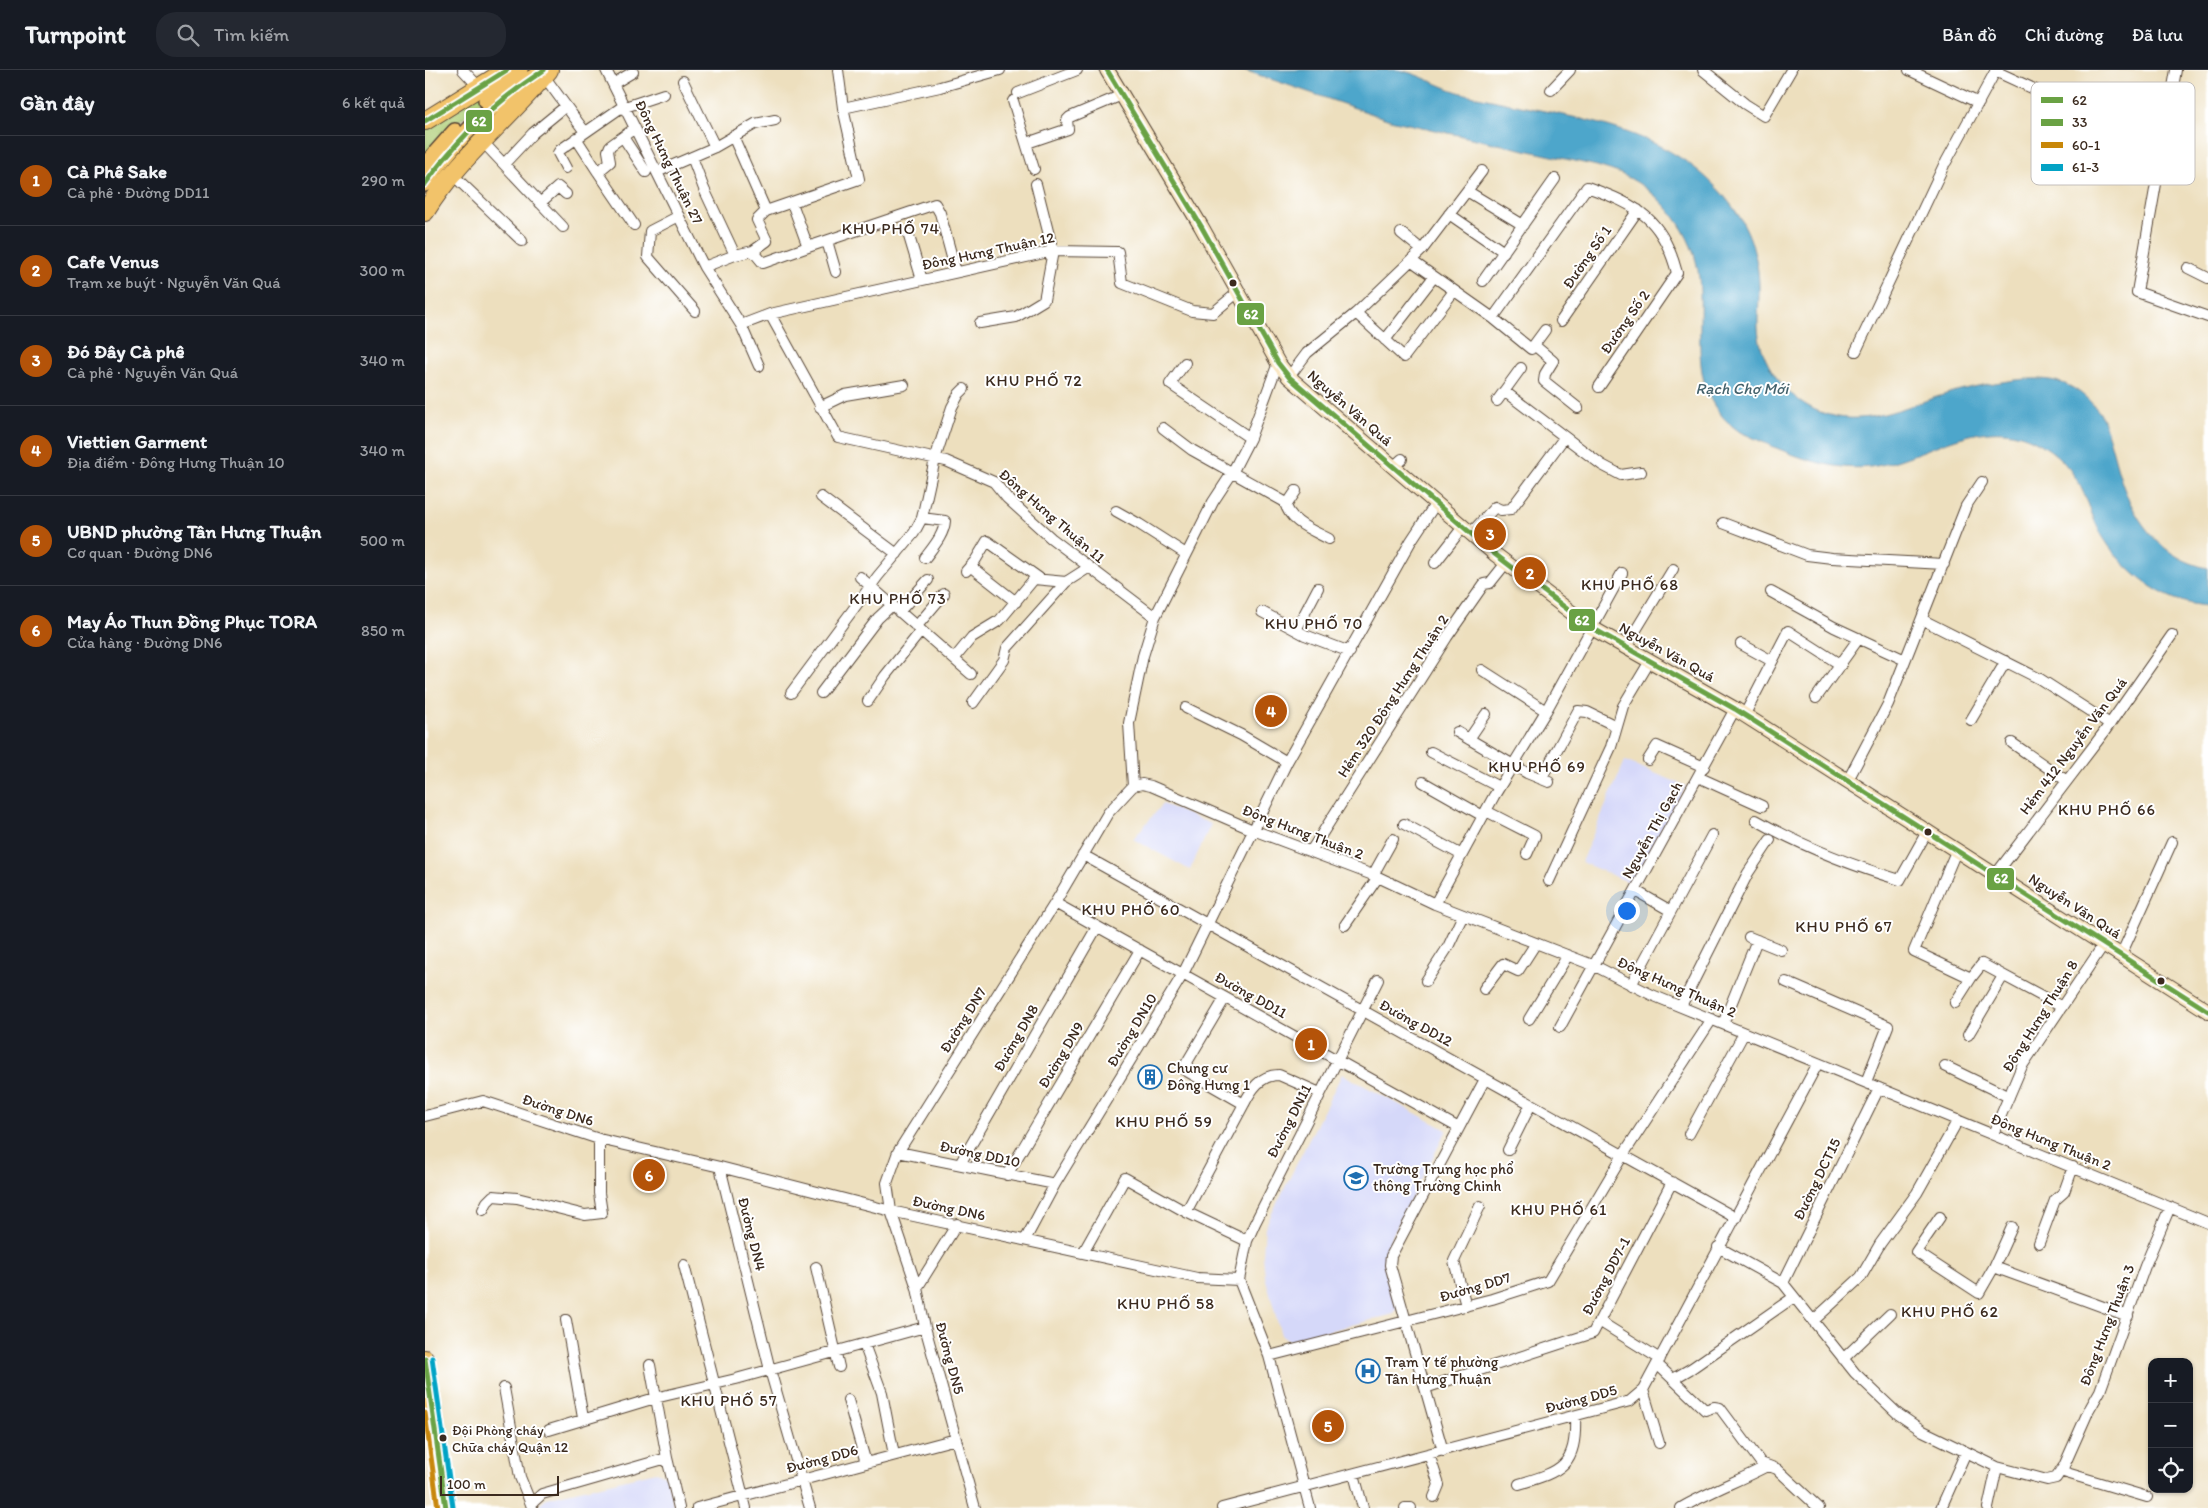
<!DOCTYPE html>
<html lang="vi">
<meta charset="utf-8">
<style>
body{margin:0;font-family:Itim,sans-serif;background:#242831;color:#f1f3f6}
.controls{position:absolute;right:15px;bottom:15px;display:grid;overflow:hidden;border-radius:10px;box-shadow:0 1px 4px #0004}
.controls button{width:45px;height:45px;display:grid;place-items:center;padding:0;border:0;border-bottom:1px solid #363941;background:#171b24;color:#f1f3f6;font:25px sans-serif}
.scale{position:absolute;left:15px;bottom:12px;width:119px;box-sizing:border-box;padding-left:5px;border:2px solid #3b2a1e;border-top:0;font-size:14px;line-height:18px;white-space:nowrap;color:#3b2a1e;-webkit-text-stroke:4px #fff;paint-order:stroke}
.you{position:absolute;left:1201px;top:840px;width:18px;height:18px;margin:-12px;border:4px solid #fff;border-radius:50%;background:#1a73e8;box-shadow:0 0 0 8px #1a73e833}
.badge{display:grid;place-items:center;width:32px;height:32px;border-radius:50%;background:#b45309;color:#fff;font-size:16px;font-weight:700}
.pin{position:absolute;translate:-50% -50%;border:2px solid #fff;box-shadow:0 1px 5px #0006}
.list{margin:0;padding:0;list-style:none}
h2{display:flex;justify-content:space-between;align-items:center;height:65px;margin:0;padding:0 20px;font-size:21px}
h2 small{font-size:16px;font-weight:400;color:#9ea1a6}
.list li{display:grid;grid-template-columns:32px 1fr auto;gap:15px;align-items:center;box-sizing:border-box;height:90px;padding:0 20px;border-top:1px solid #363941}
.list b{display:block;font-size:19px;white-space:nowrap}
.list p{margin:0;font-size:16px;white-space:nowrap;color:#9ea1a6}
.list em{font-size:16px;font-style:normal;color:#9ea1a6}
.icon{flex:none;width:28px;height:28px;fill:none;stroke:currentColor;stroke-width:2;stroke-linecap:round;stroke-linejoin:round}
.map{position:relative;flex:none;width:1783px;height:1438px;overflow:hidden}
header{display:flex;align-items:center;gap:30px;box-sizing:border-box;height:70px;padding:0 25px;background:#171b24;border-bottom:1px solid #363941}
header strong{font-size:24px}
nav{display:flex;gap:28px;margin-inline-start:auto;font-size:18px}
.search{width:350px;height:45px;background:#242831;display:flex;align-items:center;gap:12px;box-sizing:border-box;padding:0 18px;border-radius:20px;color:#9ea1a6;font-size:19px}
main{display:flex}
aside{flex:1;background:#171b24}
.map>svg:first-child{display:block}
</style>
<header>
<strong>Turnpoint</strong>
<div class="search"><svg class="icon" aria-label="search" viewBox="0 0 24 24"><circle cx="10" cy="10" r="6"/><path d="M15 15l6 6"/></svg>Tìm kiếm</div>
<nav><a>Bản đồ</a><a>Chỉ đường</a><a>Đã lưu</a></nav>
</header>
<main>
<aside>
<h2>Gần đây<small>6 kết quả</small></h2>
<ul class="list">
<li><span class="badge">1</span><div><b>Cà Phê Sake</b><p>Cà phê · Đường DD11</p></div><em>290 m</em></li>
<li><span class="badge">2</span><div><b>Cafe Venus</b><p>Trạm xe buýt · Nguyễn Văn Quá</p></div><em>300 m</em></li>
<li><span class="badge">3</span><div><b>Đó Đây Cà phê</b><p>Cà phê · Nguyễn Văn Quá</p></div><em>340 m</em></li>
<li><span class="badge">4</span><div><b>Viettien Garment</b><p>Địa điểm · Đông Hưng Thuận 10</p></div><em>340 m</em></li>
<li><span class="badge">5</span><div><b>UBND phường Tân Hưng Thuận</b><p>Cơ quan · Đường DN6</p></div><em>500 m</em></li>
<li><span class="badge">6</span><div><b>May Áo Thun Đồng Phục TORA</b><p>Cửa hàng · Đường DN6</p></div><em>850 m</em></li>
</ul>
</aside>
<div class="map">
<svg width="1783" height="1438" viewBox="0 0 1783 1438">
<rect width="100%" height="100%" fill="#fff"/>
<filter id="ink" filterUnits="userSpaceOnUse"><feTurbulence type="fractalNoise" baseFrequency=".02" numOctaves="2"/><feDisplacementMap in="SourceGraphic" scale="10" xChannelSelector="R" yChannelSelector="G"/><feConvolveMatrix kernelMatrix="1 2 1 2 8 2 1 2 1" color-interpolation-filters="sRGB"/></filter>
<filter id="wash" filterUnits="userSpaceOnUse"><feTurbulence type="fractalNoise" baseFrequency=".0096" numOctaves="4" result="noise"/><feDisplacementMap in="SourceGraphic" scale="20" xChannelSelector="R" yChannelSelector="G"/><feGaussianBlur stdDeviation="1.12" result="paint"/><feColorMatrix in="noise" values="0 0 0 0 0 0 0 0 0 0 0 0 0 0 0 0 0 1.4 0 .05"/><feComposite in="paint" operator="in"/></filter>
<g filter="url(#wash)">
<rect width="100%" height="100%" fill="#eddfbe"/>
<path fill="#d5d8f9" d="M1200 691 1261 716 1208 814 1156 792Z
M738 734 786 754 765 800 708 769Z
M917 1004 1022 1060 968 1164 962 1179V1189L973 1236 969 1244 865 1271 856 1265 840 1206 838 1186 840 1157Z
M231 1402 241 1406 249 1438H112L121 1428Z"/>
<path fill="#adce76" stroke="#747c4a" d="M71 14 72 17 30 55 0 90V59Z"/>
<path fill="#4ea6cb" stroke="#446874" d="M819 0C854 0 890 0 925 0 940 0 958 0 973 0 993 3 1013 16 1033 22 1133 49 1248 48 1312 143 1328 166 1335 197 1334 224 1334 240 1331 256 1335 272 1342 303 1366 330 1395 342 1438 359 1478 337 1518 325 1542 317 1567 313 1591 310 1629 306 1651 312 1675 343 1685 365 1689 389 1697 413 1711 453 1739 490 1783 498V536C1738 534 1696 500 1675 462 1668 450 1665 436 1659 424 1649 400 1631 381 1608 370 1552 343 1499 390 1445 397 1399 402 1356 380 1315 362 1259 323 1280 266 1274 208 1270 165 1237 122 1198 105 1190 101 1181 99 1172 96L965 50Z"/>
</g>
<g filter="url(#ink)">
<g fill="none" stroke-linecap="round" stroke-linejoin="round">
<g stroke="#564536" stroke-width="12">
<path id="street" d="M38 0 53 16
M181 0 279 197 316 255
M1278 0 1320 34 1339 46 1366 0
M1484 0 1554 33
M1751 0 1712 222 1783 247
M1570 1 1620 24 1673 44 1666 76
M119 6 160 62
M258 11 290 77
M188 14 208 2
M1126 20 1145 0
M593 23 652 0
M588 31 609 99
M418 38 515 17 575 0
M308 66 341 141 434 109 418 38 413 0
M198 67 221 102
M151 68 173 102
M57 71 138 157
M602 73 643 59 642 50 645 47 697 25
M267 87 279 119 310 185
M1521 92 1571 0
M79 94 108 63 141 36
M141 98 133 83 135 80 194 39 239 24
M232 102 290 77 330 54 350 50
M28 105 97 171
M1042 121 1098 155
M115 133 133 117 141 124
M1024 144 1079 182
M254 146 225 161 223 187 270 241
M209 155 173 102 185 92 183 81 185 76 210 58
M483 163 497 210
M976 163 997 180
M402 171 411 202
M383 177 510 134 515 143 531 202
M328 181 342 171 332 150 341 141
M987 191 1068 248 1106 279 1120 260
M279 197 310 185 328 181 338 193 383 177 367 133
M1763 198 1783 208
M1058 211 1130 109
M931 243 979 287 1029 221
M345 244 628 181 693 182 697 213 767 241 788 243 812 223
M1068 248 1162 117C1213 135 1238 149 1252 203L1174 317
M1136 251 1213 140
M555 253 591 247 619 230 628 181 611 114
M960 270 1008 208
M1109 275 1128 291 1120 304 1119 311 1153 338
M1431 281 1519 95
M760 293 745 314 825 368
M334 296 316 255 345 244 413 367 521 391 569 412 582 428 626 468 730 547
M864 307 882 283 931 243 997 180 1057 101
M1079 321 1177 395 1196 405 1216 402
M1072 331 1096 298
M395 337 420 325 479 315
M738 358 767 380 860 432C864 452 887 460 904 469
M968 397 977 389
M396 427 472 484
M861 436 871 421
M691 441 714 454 761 484
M497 448 520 451C519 465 508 477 500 488
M1298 453 1382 485 1407 488 1519 494
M1046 463 1070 437 1076 440 1086 439 1139 368
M1010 493 1038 457
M545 496 591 532
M541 501 550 491 562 471 614 508
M435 507 546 604
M1346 522 1409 557 1480 590
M474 542 503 510
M837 542 880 565 925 582
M1498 550 1615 609 1685 654
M491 557 519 524
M871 560 893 518
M1316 574 1347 591
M1200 578 1248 499
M529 589 547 567 575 550 609 509 641 512
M1057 600 1121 641
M366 623 453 506 489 463 497 448 510 389 527 337 534 324 539 319
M396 623 453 548 467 535
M1391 628 1434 568
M443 631 460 606 496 561
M548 633 579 590 582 578 641 512 663 498
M761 638 816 665 862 692
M1320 644 1363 561 1416 595
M1546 650 1581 591
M1032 662 1102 703 1124 712
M1044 669 1061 644
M1587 673 1642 711
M1006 682 1074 717
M1223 690 1232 676 1279 697
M1273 707 1337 736
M1116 709 1153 641 1162 642 1191 656
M1423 710 1463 634 1541 436 1557 412
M998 712 1058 746
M708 716 717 714 726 716 828 760 953 807 1010 834 1170 896 1227 925 1783 1153
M708 716 704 653 718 586 730 547 788 432 807 403 825 368 853 293
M1061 741 1110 766 1102 784
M1331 750C1377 776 1425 795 1475 810L1503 760
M979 754 1037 785
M1532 779 1489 881 1546 908 1557 894 1637 937
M886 781 1022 567 1059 514 1065 513 1081 493
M658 785 1311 1148
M1571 804 1677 665 1747 565
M948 805 968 769
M1124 811 1186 677 1198 636 1225 591
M1211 821 1246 841
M630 833 1034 1058
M1010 834 1069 726 1121 641 1197 503
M920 855 953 807
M1324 867 1356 880
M1696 885 1747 772
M1001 911 1023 877 1038 845
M1361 912 1463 956 1441 1012
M1206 915 1287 765
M1059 919 1078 894 1093 901 1111 873
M1530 933 1546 908
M1256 936 1323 803 1345 770
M1104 949 1143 885
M1298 954 1332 870
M1135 957 1310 639
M1543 965 1578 906
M1520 996 1584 1027
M819 1034C826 1020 835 1005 854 1005L895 1023
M0 1046 58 1031 174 1069 295 1097 466 1141 772 1208 814 1210
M1264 1064 1319 963
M1568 1064 1597 996 1679 874
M1083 1080 1106 1034
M473 1082 630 1114
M535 1094 672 857
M295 1097 345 1300 385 1438
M582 1105 715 880
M58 1140 62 1132 68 1126 92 1128 160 1145 177 1143 174 1123V1069
M761 1142 819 1034 758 999 800 928
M1515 1147 1491 1182 1554 1223 1569 1197 1587 1157
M600 1170 630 1114 758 904 862 692 986 471 1011 433
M1614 1173 1630 1130 1639 1122 1648 1097
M1293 1177 1358 1213 1430 1303 1473 1344 1498 1361 1572 1397 1622 1410 1631 1408 1639 1396 1663 1342 1675 1321 1720 1196 1745 1137
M658 1183 700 1108 761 1142 822 1171
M259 1195 321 1438
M391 1197 414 1297
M1569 1197 1703 1246
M814 1210 822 1171 830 1153 953 910
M814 1210 844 1286 885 1438
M1358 1213 1454 1018
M492 1218 532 1154
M1041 1236 1029 1191 1055 1136
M141 1250 158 1348
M1174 1251 1235 1289
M1388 1251 1436 1207 1455 1174 1492 1123 1533 1050
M439 1274 457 1323 469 1385
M844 1286 1067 1229 1123 1211 1198 1085 1287 949
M1418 1289 1465 1244
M1232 1294 1280 1340 1289 1337 1295 1338 1336 1393 1352 1399 1394 1438
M225 1295 242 1388
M1248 1309 1267 1298 1369 1227
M79 1318 95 1407 106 1434
M1000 1318 1168 1263 1247 1112
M1218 1320 1234 1373
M423 1330 441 1393
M124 1360 230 1328 311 1309 500 1257
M1018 1381 965 1195 966 1186 1060 1009
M1004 1384 1014 1415 1009 1427
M1635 1401 1722 1427
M929 1404 938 1438
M1094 1414C1137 1401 1152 1396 1150 1346
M107 1438 106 1434 117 1424 242 1388 254 1438
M272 1438 531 1369
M550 1438 500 1257 492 1218 466 1141 462 1113 473 1082 630 833 683 743 708 716
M797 1438 1205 1331 1218 1320 1393 993
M980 1438H986
M1256 1438C1284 1422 1313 1411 1342 1396
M1516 1438 1541 1382
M1563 1438 1572 1397"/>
</g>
<g stroke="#564536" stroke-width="16">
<path id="secondary" d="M682 0 776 156 853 293 864 307 1071 485 1167 558 1310 639 1783 941"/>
</g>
<g stroke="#564536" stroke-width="18">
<path id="primary" d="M61 30 95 0
M0 95 30 61
M0 114C31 68 71 29 119 0"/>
</g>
<g stroke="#564536" stroke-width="20">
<path id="highway" d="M0 51 82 0
M0 142C33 88 84 49 124 0
M0 1289 21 1438"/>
</g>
<use href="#street" stroke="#fff" stroke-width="10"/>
<use href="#secondary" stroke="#fae7c3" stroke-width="14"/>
<use href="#primary" stroke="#f2c36a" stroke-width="15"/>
<use href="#highway" stroke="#f2c36a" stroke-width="18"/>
<g stroke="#fff" stroke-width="9">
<path id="bus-1" d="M682 0 776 156 853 293 864 307 1071 485 1167 558 1310 639 1783 941
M0 51 82 0
M0 114C33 68 71 31 119 0"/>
</g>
<g stroke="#fff" stroke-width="9">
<path id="bus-2" d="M0 1289 21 1438"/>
</g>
<g stroke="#fff" stroke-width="9">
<path id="bus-3" d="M0 1343 13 1438"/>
</g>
<g stroke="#fff" stroke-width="9">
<path id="bus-4" d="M7 1288 28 1437"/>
</g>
<use href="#bus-1" stroke="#6aa244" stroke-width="5"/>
<use href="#bus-2" stroke="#6aa244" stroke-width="5"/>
<use href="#bus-3" stroke="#c88708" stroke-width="5"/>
<use href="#bus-4" stroke="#03a3c5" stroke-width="5"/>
</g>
</g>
<defs>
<g id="building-ring" transform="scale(1.25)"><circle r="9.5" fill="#fff" stroke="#1f6fb2" stroke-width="1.5"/><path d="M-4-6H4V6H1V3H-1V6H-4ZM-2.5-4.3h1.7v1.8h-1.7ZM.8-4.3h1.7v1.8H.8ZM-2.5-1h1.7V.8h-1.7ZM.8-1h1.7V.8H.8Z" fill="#1f6fb2"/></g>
<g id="school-ring" transform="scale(1.25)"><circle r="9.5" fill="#fff" stroke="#1f6fb2" stroke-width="1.5"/><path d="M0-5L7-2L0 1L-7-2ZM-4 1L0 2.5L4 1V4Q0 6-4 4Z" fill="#1f6fb2"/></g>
<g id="hospital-ring" transform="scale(1.25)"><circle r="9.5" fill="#fff" stroke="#1f6fb2" stroke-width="1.5"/><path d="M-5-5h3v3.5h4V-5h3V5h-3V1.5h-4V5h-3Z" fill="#1f6fb2"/></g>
</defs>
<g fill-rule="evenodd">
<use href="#building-ring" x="725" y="1007"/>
<use href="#school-ring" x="931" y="1108"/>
<use href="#hospital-ring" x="943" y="1301"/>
</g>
<g fill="#3b2a1e" stroke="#fff" stroke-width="2">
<circle cx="808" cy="213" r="4.5"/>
<circle cx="1503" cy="762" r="4.5"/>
<circle cx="1736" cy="911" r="4.5"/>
<circle cx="18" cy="1368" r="4.5"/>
</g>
<g text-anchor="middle" stroke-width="4" stroke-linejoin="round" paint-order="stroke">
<g font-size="14" fill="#3b2a1e" stroke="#fff" text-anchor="start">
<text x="27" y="1365">Đội Phòng cháy<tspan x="27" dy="17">Chữa cháy Quận 12</tspan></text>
</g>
<g font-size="15" fill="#3b2a1e" stroke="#fff">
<text transform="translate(244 92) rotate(64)" y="5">Đông Hưng Thuận 27</text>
<text transform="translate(563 181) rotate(-12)" y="5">Đông Hưng Thuận 12</text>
<text transform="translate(1162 187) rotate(-55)" y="5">Đường Số 1</text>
<text transform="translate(1200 252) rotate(-55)" y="5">Đường Số 2</text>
<text transform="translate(925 338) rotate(41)" y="5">Nguyễn Văn Quá</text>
<text transform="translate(627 446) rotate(41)" y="5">Đông Hưng Thuận 11</text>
<text transform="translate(1242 582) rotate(29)" y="5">Nguyễn Văn Quá</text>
<text transform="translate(968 626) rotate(-57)" y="5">Hẻm 320 Đông Hưng Thuận 2</text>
<text transform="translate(1648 676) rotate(-53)" y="5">Hẻm 412 Nguyễn Văn Quá</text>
<text transform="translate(1227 760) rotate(-61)" y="5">Nguyễn Thị Gạch</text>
<text transform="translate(878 762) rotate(21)" y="5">Đông Hưng Thuận 2</text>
<text transform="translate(1650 836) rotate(33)" y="5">Nguyễn Văn Quá</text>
<text transform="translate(1252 917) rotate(24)" y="5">Đông Hưng Thuận 2</text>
<text transform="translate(826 925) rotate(29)" y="5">Đường DD11</text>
<text transform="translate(1615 946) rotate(-58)" y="5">Đông Hưng Thuận 8</text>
<text transform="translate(538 950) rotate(-58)" y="5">Đường DN7</text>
<text transform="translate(991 953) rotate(29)" y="5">Đường DD12</text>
<text transform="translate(707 960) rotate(-59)" y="5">Đường DN10</text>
<text transform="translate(591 968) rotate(-60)" y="5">Đường DN8</text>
<text transform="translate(636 985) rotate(-59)" y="5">Đường DN9</text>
<text transform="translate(133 1040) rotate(18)" y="5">Đường DN6</text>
<text transform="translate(864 1051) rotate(-63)" y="5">Đường DN11</text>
<text transform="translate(1626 1072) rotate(22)" y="5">Đông Hưng Thuận 2</text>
<text transform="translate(555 1084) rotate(12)" y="5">Đường DD10</text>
<text transform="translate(1392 1109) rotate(-64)" y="5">Đường DCT15</text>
<text transform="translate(524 1138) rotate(12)" y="5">Đường DN6</text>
<text transform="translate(327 1164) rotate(76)" y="5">Đường DN4</text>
<text transform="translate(1181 1206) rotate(-62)" y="5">Đường DD7-1</text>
<text transform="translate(1050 1217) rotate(-16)" y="5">Đường DD7</text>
<text transform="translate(1682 1255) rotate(-69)" y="5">Đông Hưng Thuận 3</text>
<text transform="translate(525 1288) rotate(75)" y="5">Đường DN5</text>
<text transform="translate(1156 1329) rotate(-15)" y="5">Đường DD5</text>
<text transform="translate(397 1389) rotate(-15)" y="5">Đường DD6</text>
</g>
<g font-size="15" fill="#3b2a1e" stroke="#fff" text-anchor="start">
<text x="742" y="1003">Chung cư<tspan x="742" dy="17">Đông Hưng 1</tspan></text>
<text x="948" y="1104">Trường Trung học phổ<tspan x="948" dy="17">thông Trường Chinh</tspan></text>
<text x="960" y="1297">Trạm Y tế phường<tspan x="960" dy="17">Tân Hưng Thuận</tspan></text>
</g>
<g font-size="16" letter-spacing="1" fill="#3b2a1e" stroke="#fff">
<text x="466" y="164">KHU PHỐ 74</text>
<text x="609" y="316">KHU PHỐ 72</text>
<text x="1205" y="520">KHU PHỐ 68</text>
<text x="473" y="534">KHU PHỐ 73</text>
<text x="889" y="559">KHU PHỐ 70</text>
<text x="1112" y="702">KHU PHỐ 69</text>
<text x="1682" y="745">KHU PHỐ 66</text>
<text x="706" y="845">KHU PHỐ 60</text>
<text x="1419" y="862">KHU PHỐ 67</text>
<text x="739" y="1057">KHU PHỐ 59</text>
<text x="1134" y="1145">KHU PHỐ 61</text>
<text x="741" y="1239">KHU PHỐ 58</text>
<text x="1525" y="1247">KHU PHỐ 62</text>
<text x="304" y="1336">KHU PHỐ 57</text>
</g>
<g font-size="16" font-style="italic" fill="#44626c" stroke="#fff">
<text x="1317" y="324">Rạch Chợ Mới</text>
</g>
</g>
<rect x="1606" y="12" width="164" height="103" rx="8" fill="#fff" stroke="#c4bfbc" stroke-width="1"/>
<rect x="1616" y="27" width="22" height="6" fill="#6aa244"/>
<rect x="1616" y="49" width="22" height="7" fill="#6aa244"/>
<rect x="1616" y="72" width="22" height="6" fill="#c88708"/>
<rect x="1616" y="94" width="22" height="7" fill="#03a3c5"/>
<g font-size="14" fill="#3b2a1e">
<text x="1647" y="35">62</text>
<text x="1647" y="57">33</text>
<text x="1647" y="80">60-1</text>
<text x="1647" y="102">61-3</text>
</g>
<g stroke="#fff" stroke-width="2">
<rect x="40" y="39" width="28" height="24" rx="5" fill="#6aa244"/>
<rect x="811" y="232" width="29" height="24" rx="5" fill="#6aa244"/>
<rect x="1143" y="538" width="28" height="24" rx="5" fill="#6aa244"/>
<rect x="1561" y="797" width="29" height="24" rx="5" fill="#6aa244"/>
</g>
<g font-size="14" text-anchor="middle" font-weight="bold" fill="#fff">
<text x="54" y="56">62</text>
<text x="826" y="249">62</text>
<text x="1157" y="555">62</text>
<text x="1576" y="813">62</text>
</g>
</svg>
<div class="controls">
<button>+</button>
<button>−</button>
<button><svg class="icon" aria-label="locate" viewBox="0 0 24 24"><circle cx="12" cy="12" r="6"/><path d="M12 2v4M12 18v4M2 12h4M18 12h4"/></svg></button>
</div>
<div class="scale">100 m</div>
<div class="you"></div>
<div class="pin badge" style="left:886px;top:974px">1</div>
<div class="pin badge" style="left:1105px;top:503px">2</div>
<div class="pin badge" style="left:1065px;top:464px">3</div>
<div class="pin badge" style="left:846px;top:641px">4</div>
<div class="pin badge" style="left:903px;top:1356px">5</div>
<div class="pin badge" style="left:224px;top:1105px">6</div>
</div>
</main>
